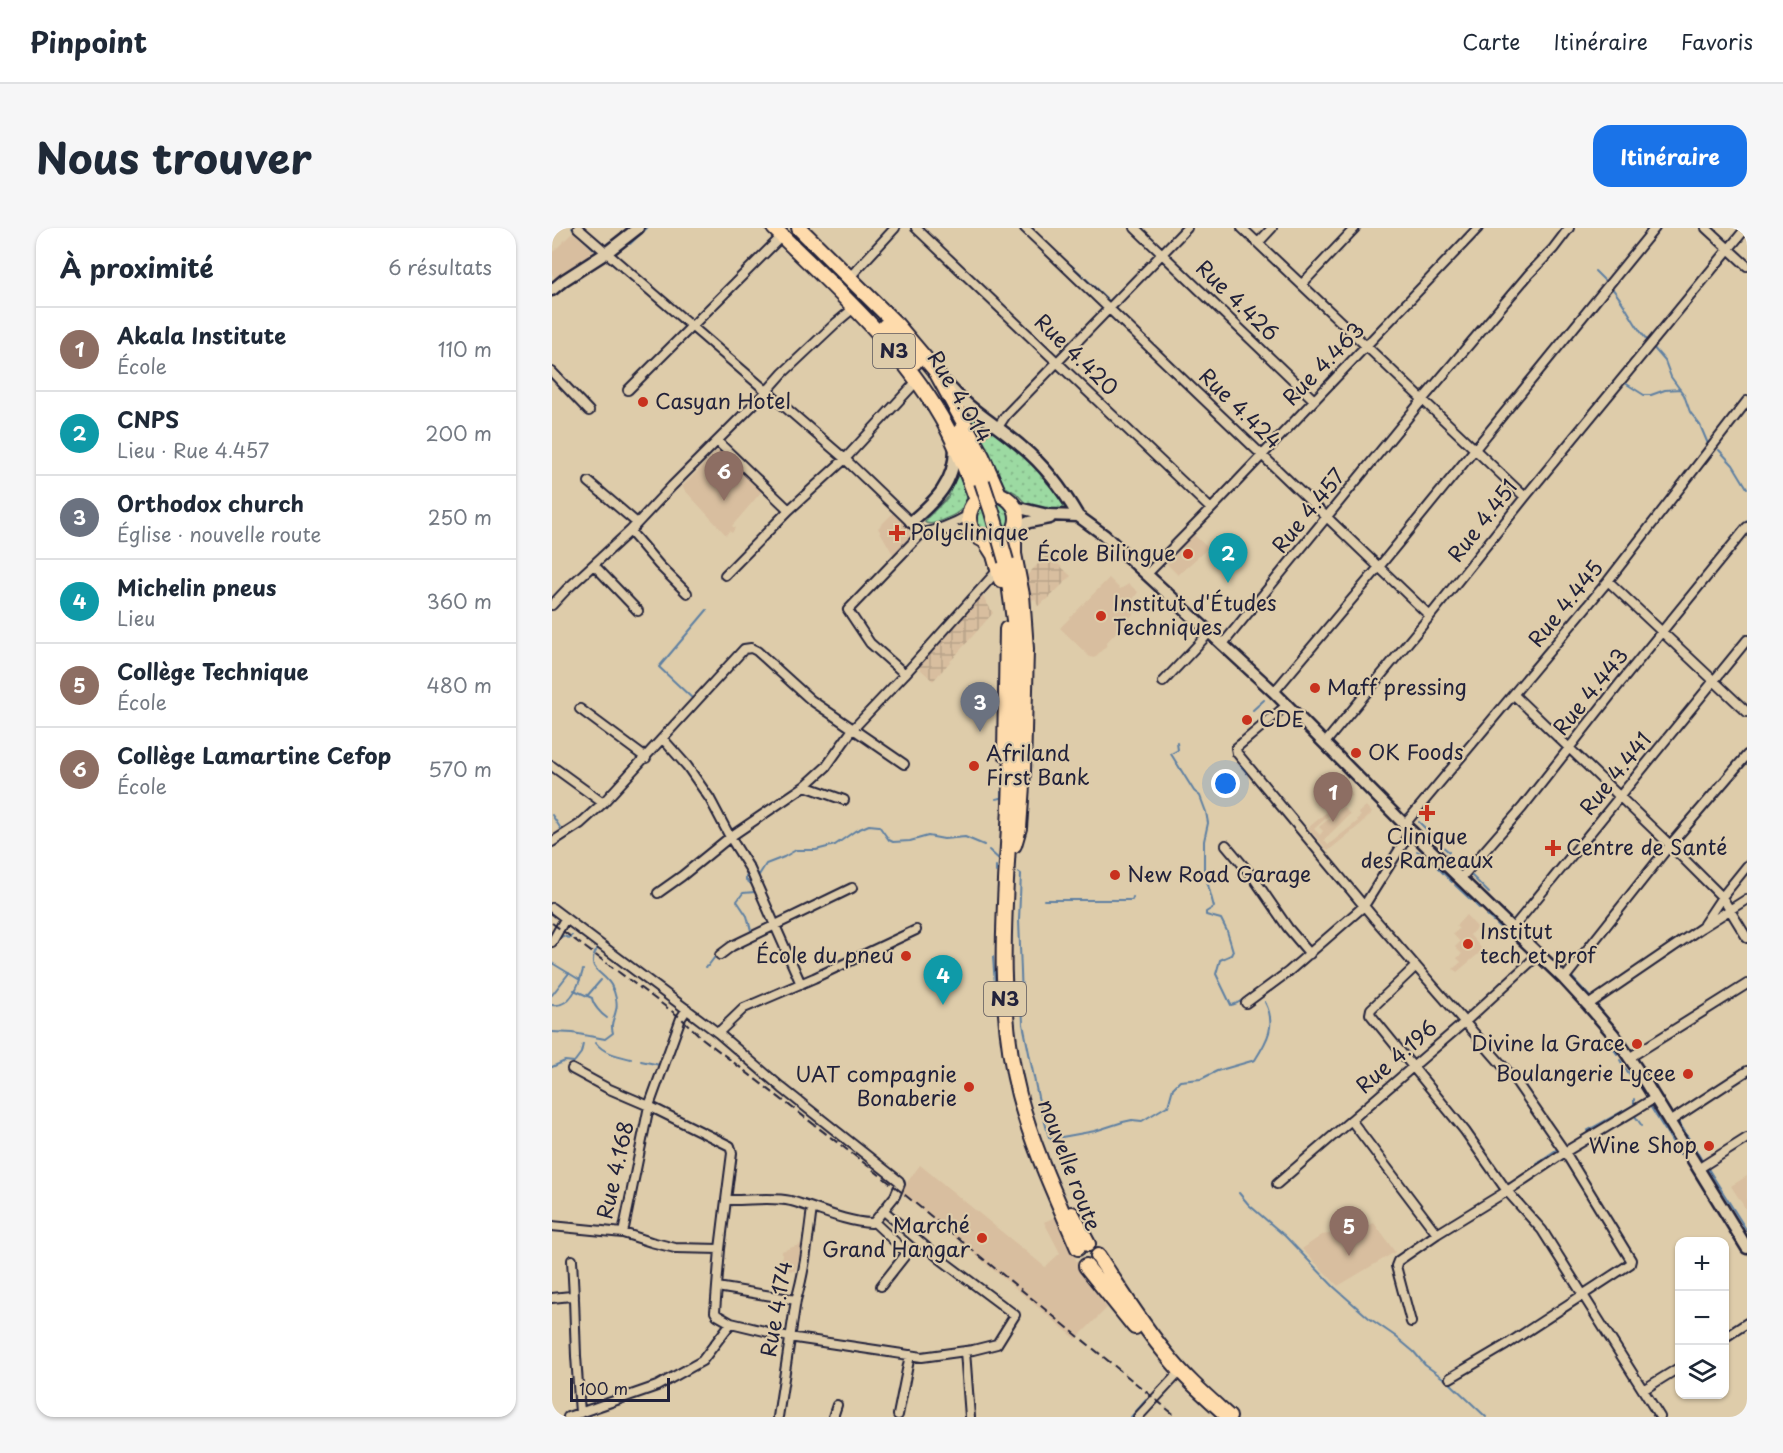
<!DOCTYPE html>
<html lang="fr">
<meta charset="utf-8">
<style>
body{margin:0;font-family:"Playpen Sans",sans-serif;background:#f6f6f7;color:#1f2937}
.controls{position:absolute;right:18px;bottom:18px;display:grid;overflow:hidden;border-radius:12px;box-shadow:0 2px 4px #0004}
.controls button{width:54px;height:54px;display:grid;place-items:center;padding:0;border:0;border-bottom:2px solid #e0e1e3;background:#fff;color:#1f2937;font:30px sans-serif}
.scale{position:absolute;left:18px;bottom:15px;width:100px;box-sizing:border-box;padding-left:6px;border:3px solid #22223b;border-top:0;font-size:16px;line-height:21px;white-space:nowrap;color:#22223b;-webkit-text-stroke:4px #deccaa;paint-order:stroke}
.you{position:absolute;left:674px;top:556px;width:21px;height:21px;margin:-15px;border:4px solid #fff;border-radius:50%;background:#1a73e8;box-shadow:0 0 0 9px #1a73e833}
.badge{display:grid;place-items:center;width:39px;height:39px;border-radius:50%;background:#1a73e8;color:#fff;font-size:20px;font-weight:700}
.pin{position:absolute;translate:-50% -50px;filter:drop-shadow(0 2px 3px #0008)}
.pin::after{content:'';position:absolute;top:32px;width:21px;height:18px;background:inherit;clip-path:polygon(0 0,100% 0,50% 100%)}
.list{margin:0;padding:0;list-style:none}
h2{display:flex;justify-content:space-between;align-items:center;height:78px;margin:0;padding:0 24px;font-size:26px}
h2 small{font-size:20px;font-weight:400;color:#747a83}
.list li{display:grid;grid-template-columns:39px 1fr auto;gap:18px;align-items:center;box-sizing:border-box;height:84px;padding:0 24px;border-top:2px solid #e0e1e3}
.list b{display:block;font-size:22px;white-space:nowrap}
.list p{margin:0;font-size:20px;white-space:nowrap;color:#747a83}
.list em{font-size:20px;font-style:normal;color:#747a83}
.icon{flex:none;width:33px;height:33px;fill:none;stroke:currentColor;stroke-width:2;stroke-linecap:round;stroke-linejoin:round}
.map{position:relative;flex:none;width:1195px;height:1189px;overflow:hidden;border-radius:18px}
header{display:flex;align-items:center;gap:36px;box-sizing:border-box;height:84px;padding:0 30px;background:#fff;border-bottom:2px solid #e0e1e3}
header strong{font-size:28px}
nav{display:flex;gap:33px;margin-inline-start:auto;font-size:21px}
.intro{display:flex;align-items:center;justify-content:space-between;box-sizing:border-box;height:144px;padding:0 36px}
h1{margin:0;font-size:42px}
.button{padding:15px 27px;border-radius:18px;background:#1a73e8;color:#fff;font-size:21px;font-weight:700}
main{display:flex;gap:36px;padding:0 36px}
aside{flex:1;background:#fff;border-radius:18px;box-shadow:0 2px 4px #0004}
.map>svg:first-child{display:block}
</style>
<header>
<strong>Pinpoint</strong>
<nav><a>Carte</a><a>Itinéraire</a><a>Favoris</a></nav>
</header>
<div class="intro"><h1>Nous trouver</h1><a class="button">Itinéraire</a></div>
<main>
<aside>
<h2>À proximité<small>6 résultats</small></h2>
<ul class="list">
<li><span class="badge" style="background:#8d6e63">1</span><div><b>Akala Institute</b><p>École</p></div><em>110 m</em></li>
<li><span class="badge" style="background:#0f9aa8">2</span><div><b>CNPS</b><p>Lieu · Rue 4.457</p></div><em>200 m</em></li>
<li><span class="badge" style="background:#6b7280">3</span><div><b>Orthodox church</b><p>Église · nouvelle route</p></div><em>250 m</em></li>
<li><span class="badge" style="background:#0f9aa8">4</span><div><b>Michelin pneus</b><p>Lieu</p></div><em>360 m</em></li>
<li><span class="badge" style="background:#8d6e63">5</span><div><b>Collège Technique</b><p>École</p></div><em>480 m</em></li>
<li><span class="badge" style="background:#8d6e63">6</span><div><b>Collège Lamartine Cefop</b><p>École</p></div><em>570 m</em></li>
</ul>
</aside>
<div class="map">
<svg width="1195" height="1189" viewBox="0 0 1195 1189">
<defs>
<pattern id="industrial-grid" width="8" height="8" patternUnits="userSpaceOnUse" patternTransform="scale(1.5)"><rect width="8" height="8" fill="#d8be9f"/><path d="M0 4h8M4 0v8" fill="none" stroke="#b9a38a"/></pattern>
<pattern id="grass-dots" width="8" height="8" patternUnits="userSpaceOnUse" patternTransform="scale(1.5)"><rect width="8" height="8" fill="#9cdaa2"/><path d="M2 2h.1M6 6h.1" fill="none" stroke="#86bb8c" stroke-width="1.8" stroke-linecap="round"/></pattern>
</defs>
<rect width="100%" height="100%" fill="#deccaa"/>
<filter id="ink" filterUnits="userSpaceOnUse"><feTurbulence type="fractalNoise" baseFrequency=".0167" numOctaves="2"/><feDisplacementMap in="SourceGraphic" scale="12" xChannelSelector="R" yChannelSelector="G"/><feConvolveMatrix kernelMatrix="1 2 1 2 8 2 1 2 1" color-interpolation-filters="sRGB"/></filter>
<g filter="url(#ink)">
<path fill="#d8be9f" d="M21 4 44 24 4 52 0 46V25Z
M167 221 187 243 210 263 180 298 183 300 180 305 177 303 174 307 130 259Z
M344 282 364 302 342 328 326 300Z
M642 307 656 320 626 347 615 336Z
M557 350 568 361 577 356 586 364 580 373 587 380 554 415 555 417 542 430 538 429 508 400Z
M798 564 800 567 762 601 768 607 771 603 767 599 791 579 798 586 772 612 776 617 806 593 805 591 809 588 806 585 814 578 820 585 809 596 776 623 756 600Z
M914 687 925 699 918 707 931 722 905 744 901 741 909 734 905 730 910 726 903 719 908 714 901 706 907 701 904 698Z
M368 937 493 1039 508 1025 492 994 503 989 530 1044 555 1080 524 1111 348 964Z
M1195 948V983L1179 958Z
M804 992 810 1000 822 995 843 1024 786 1058 750 1021 770 1007 786 1005Z
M252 1015 243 1043 229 1042 230 1023Z"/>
<path fill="url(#industrial-grid)" d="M498 324 501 328 500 330 519 348 495 372H494L486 378 483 371 476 373 471 351Z
M430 367 441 385 381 453 366 439Z"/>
<path fill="url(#grass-dots)" stroke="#5f7e6e" stroke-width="1.5" d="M414 185C452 210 489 237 514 276L512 279 505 282 476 278 464 265 450 257Z
M407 239C416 264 423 280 393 291 386 294 381 297 374 295L373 293 375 290 396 269Z
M422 290a19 19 0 1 1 38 0a19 19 0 1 1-38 0Z"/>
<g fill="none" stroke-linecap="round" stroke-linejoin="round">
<path stroke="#5f80a2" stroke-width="2" d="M20 0 45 24
M480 0 481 1
M78 16 95 0
M496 16 514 33
M59 35 83 54
M519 37 529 46
M1043 43 1053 53
M531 48 556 72
M1058 58C1073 74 1081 96 1095 112
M1100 118 1113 133 1119 149 1132 167 1138 184 1148 197 1156 216
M1070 156 1073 155 1092 167H1099L1113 162 1128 161
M1167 222 1181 237 1195 260
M990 254 1009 230
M932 326 983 263
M1166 329 1195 293
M296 375 302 371
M141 471 107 439 155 382
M701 482 712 472
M625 515 626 522 619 526 642 563 648 568 654 584 656 595 652 613V642L662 679 654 684V687L669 691 675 703 681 723 679 727 668 732 664 746 679 777C689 776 695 766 704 764
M91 524 106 509
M452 539 453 530
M77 541 88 527
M450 569V546
M444 571 449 570
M0 587 11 604
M867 594 880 607
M888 616 897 624
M437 622 449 633
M865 623 875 629 900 654
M203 643 207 647 214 636 232 629 244 622H264L283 617 303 603 317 597 327 598 337 612 341 614 358 613 376 608 392 611 413 609 432 617
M444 644V638
M466 644 469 646 467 692 471 796 486 869 497 909 499 911 543 903 571 894 580 892 590 893 615 878
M198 646 194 648V652L202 658 203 664 191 665 185 673 195 688 200 706
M918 646 937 665
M903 657 919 672
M492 672H580L581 669
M923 676 927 680
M935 688 941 693
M945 697 950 701
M4 712 11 708 17 710 20 707
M441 729 444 771
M0 735 28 752
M153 739 156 738 165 726
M1018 747 1040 771
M22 762 40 770C41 777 49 786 55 790
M0 767 17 745
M35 768 49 752
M1044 776 1071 809
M0 777C18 780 27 757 31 742
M0 804 21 805 53 811 61 805C58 795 62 792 64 782 66 776 63 764 60 759 53 743 30 743 47 718
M1072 811 1080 823
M44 815C51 825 67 828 79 831
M1058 816 1065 826
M114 821 116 814
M1068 832 1071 837
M23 833 29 825 31 816
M89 833 108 837 109 836
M0 839 13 833 22 834
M1073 840 1080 850
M1096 846 1104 858
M1170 864 1193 850
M616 878 621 860 628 853 649 851 665 843 703 832C715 813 725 797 713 774
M1098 878 1128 926
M1083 888 1090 898
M1125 891 1151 934
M1035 903 1082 877V871
M1023 934 1028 941
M985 935 1004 922
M1155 939 1165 955
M1165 955 1195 1003
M687 965 697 977 733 1008 782 1059 817 1090 843 1108 862 1124 873 1137 898 1155 934 1189
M579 1189 594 1172"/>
<g stroke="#22223b" stroke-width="12">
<path id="street" d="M26 0 293 231 370 305
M364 0 659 281
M473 0 878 388
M583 0 762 172
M690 0 973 269
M1154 0 1195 38
M706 15 720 0
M297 50 343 0
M750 56 803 0
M0 144 37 183
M76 162 230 8
M446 199 454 187 635 0
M165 213 237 282 293 231 365 153
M37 254 85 295
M390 302H411L423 305
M78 303 107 337 135 365
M42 337 86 383
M173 347 237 282
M594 347 659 281 926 0
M1056 353 1195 484
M0 377 14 362 78 303 120 258 215 163 231 145 285 94 303 79
M670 417 871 171 977 46 1001 21 1017 0
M353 446 318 415 296 382 370 305C387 302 403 295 417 287
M611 454 658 404
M722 464 827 339 1103 0
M962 467 1118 617 1170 669 1195 710
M735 477 684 520 685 525 822 690 963 852 1013 924 1079 1032 1078 1036 954 1117 898 1150
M28 481 94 530
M111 511 135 538 158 571 178 609 198 641 249 756
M773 515 878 388 973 269 1194 0
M0 538 51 575
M253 558 292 572
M853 596 1056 353 1195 173
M0 614 28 596 51 575 192 421 199 420 205 423 259 472 352 536
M674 617 701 649 736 700 758 726
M909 650 970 580 1069 454 1195 299
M106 665 130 648 178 609 253 558 274 539 301 501 353 446 446 342
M0 680 166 805 230 860 347 953 348 956 343 968 322 994 319 995C293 994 264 980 239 973 218 968 195 973 174 972L180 925 178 918 97 878 71 1005
M1152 696 1170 669 1195 638
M960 701 1195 412
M0 714 13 691
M168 727 180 718 300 660
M864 738 819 781 818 786 913 903 955 963 990 1002 1108 1189
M1012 751 1118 617 1195 527
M694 775 736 744 812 678 859 603
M1036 777 1149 700 1195 671
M166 805 192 780 262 750 364 702
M1077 830 1195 756
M20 841 55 860 97 878 129 790 135 781
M799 892 885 1006
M1117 894 1195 843
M1146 941 1195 910
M725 956 914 793 986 727
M322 994 355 1025 329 1058
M0 998 71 1005 99 1014 123 1020 168 1021 174 972
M168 1021 163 1084 165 1087 179 1095
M20 1032 22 1069
M165 1059 244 1072
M0 1070 19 1068 22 1071 24 1128 28 1185
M859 1094 844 1038 846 1033 885 1006 955 963 1013 924 1103 870
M1172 1110 1195 1095
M413 1123 418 1189
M1091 1162 1128 1139
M346 1187 358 1127
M16 1189 105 1158 150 1133 179 1095 237 1109 370 1129 421 1122 445 1116 463 1087 387 1030 332 983
M226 1189 244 1072C253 1042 256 1011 260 980
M281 1189 285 1177
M586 1189 623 1149"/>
</g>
<g stroke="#22223b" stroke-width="15">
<path id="secondary" d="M0 62 12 52 54 25 86 0
M394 155C417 182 444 196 470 219 493 238 511 262 526 288
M463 279 496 287 526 288 552 307 722 464 859 603 1012 751 1036 777 1062 807 1087 844 1195 1020
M359 294C383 273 403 255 403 220
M464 300 477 294 498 290"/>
</g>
<g stroke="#22223b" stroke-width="18">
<path id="highway" d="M222 0C284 62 353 121 395 200 407 223 416 248 425 272
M247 0 345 97 383 142 430 228 447 266
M333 98 363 134
M407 204 430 254
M417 290a24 24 0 1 1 48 0a24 24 0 1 1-48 0Z
M462 303V326L470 367 474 421 471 543 467 600 462 617
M433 313 442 327 449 352
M454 333 462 392 465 429 463 511 460 521C459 553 458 585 456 617 451 700 446 785 467 867 481 920 504 969 526 1020
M453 525 455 401
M520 986 536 1016
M546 1028C568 1061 589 1096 615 1127 633 1150 655 1169 677 1189
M534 1038 583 1099"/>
</g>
<use href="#street" stroke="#deccaa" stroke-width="8"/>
<use href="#secondary" stroke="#deccaa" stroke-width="10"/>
<use href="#highway" stroke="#fedbac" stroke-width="14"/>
<path stroke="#22223b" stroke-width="2" stroke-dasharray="9 4.5" stroke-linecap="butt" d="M0 695 129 790 150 810 347 962 625 1189"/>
<g stroke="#22223b" stroke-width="18" stroke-linecap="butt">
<path id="highway-bridge" d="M430 254 440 284 454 333"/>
</g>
<use href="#highway-bridge" stroke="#fedbac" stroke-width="14"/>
</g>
</g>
<g fill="#c8321e" stroke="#deccaa" stroke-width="2">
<circle cx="91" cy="174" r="6"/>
<path d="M342 296h6v6h6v6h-6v6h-6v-6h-6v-6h6z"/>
<circle cx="636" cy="326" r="6"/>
<circle cx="549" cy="388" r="6"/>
<circle cx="763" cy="460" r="6"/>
<circle cx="695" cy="492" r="6"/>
<circle cx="804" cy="525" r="6"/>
<circle cx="422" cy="538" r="6"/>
<path d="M872 576h6v6h6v6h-6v6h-6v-6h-6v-6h6z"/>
<path d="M998 611h6v6h6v6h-6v6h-6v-6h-6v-6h6z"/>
<circle cx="563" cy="647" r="6"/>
<circle cx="916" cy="716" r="6"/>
<circle cx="354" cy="728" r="6"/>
<circle cx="1085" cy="816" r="6"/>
<circle cx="1136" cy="846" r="6"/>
<circle cx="417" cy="859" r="6"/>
<circle cx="1157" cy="918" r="6"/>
<circle cx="430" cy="1010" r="6"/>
</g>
<g text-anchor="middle" stroke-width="4.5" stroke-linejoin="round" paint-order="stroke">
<g fill="#deccaa" stroke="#5a555c" stroke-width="1.5">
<rect x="321" y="106" width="42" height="34" rx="4.5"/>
<rect x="432" y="754" width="42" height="34" rx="4.5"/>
</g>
<g font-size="20" font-weight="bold" fill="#22223b">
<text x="342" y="130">N3</text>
<text x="453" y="778">N3</text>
</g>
<g font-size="21" fill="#22223b" stroke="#deccaa">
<text transform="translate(685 73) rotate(44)" y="7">Rue 4.426</text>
<text transform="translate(524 127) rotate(44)" y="7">Rue 4.420</text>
<text transform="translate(772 136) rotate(-46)" y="7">Rue 4.463</text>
<text transform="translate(407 169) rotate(59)" y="7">Rue 4.014</text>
<text transform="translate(688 181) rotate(44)" y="7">Rue 4.424</text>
<text transform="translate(757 283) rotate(-51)" y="7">Rue 4.457</text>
<text transform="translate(931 293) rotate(-52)" y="7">Rue 4.451</text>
<text transform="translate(1014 376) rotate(-51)" y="7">Rue 4.445</text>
<text transform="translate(1039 464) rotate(-51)" y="7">Rue 4.443</text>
<text transform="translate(1064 546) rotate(-51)" y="7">Rue 4.441</text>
<text transform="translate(845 829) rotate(-41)" y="7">Rue 4.196</text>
<text transform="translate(517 937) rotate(69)" y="7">nouvelle route</text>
<text transform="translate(64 942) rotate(-77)" y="7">Rue 4.168</text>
<text transform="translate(225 1081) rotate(-80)" y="7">Rue 4.174</text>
</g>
<g font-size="21" fill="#22223b" stroke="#deccaa" text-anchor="start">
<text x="103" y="181">Casyan Hotel</text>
<text x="358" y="312">Polyclinique</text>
<text x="624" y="333" text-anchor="end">École Bilingue</text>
<text x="561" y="383">Institut d'Études<tspan x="561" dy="24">Techniques</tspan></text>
<text x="775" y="467">Maff pressing</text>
<text x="707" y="499">CDE</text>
<text x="816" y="532">OK Foods</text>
<text x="434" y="533">Afriland<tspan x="434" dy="24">First Bank</tspan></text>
<text x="875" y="616" text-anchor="middle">Clinique<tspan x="875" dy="24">des Rameaux</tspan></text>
<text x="1014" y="627">Centre de Santé</text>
<text x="575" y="654">New Road Garage</text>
<text x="928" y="711">Institut<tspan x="928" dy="24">tech et prof</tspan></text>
<text x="342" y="735" text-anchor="end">École du pneu</text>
<text x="1073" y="823" text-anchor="end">Divine la Grace</text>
<text x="1124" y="853" text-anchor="end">Boulangerie Lycee</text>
<text x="405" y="854" text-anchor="end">UAT compagnie<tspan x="405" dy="24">Bonaberie</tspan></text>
<text x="1145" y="925" text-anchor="end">Wine Shop</text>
<text x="418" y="1005" text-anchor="end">Marché<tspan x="418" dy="24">Grand Hangar</tspan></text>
</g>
</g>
</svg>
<div class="controls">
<button>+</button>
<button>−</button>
<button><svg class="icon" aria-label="layers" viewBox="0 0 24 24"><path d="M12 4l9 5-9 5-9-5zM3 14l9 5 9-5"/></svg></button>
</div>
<div class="scale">100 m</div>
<div class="you"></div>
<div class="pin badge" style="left:781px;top:594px;background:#8d6e63">1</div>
<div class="pin badge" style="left:676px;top:355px;background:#0f9aa8">2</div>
<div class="pin badge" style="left:428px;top:504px;background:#6b7280">3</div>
<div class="pin badge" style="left:391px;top:777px;background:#0f9aa8">4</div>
<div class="pin badge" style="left:797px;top:1028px;background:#8d6e63">5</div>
<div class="pin badge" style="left:172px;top:273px;background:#8d6e63">6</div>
</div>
</main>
